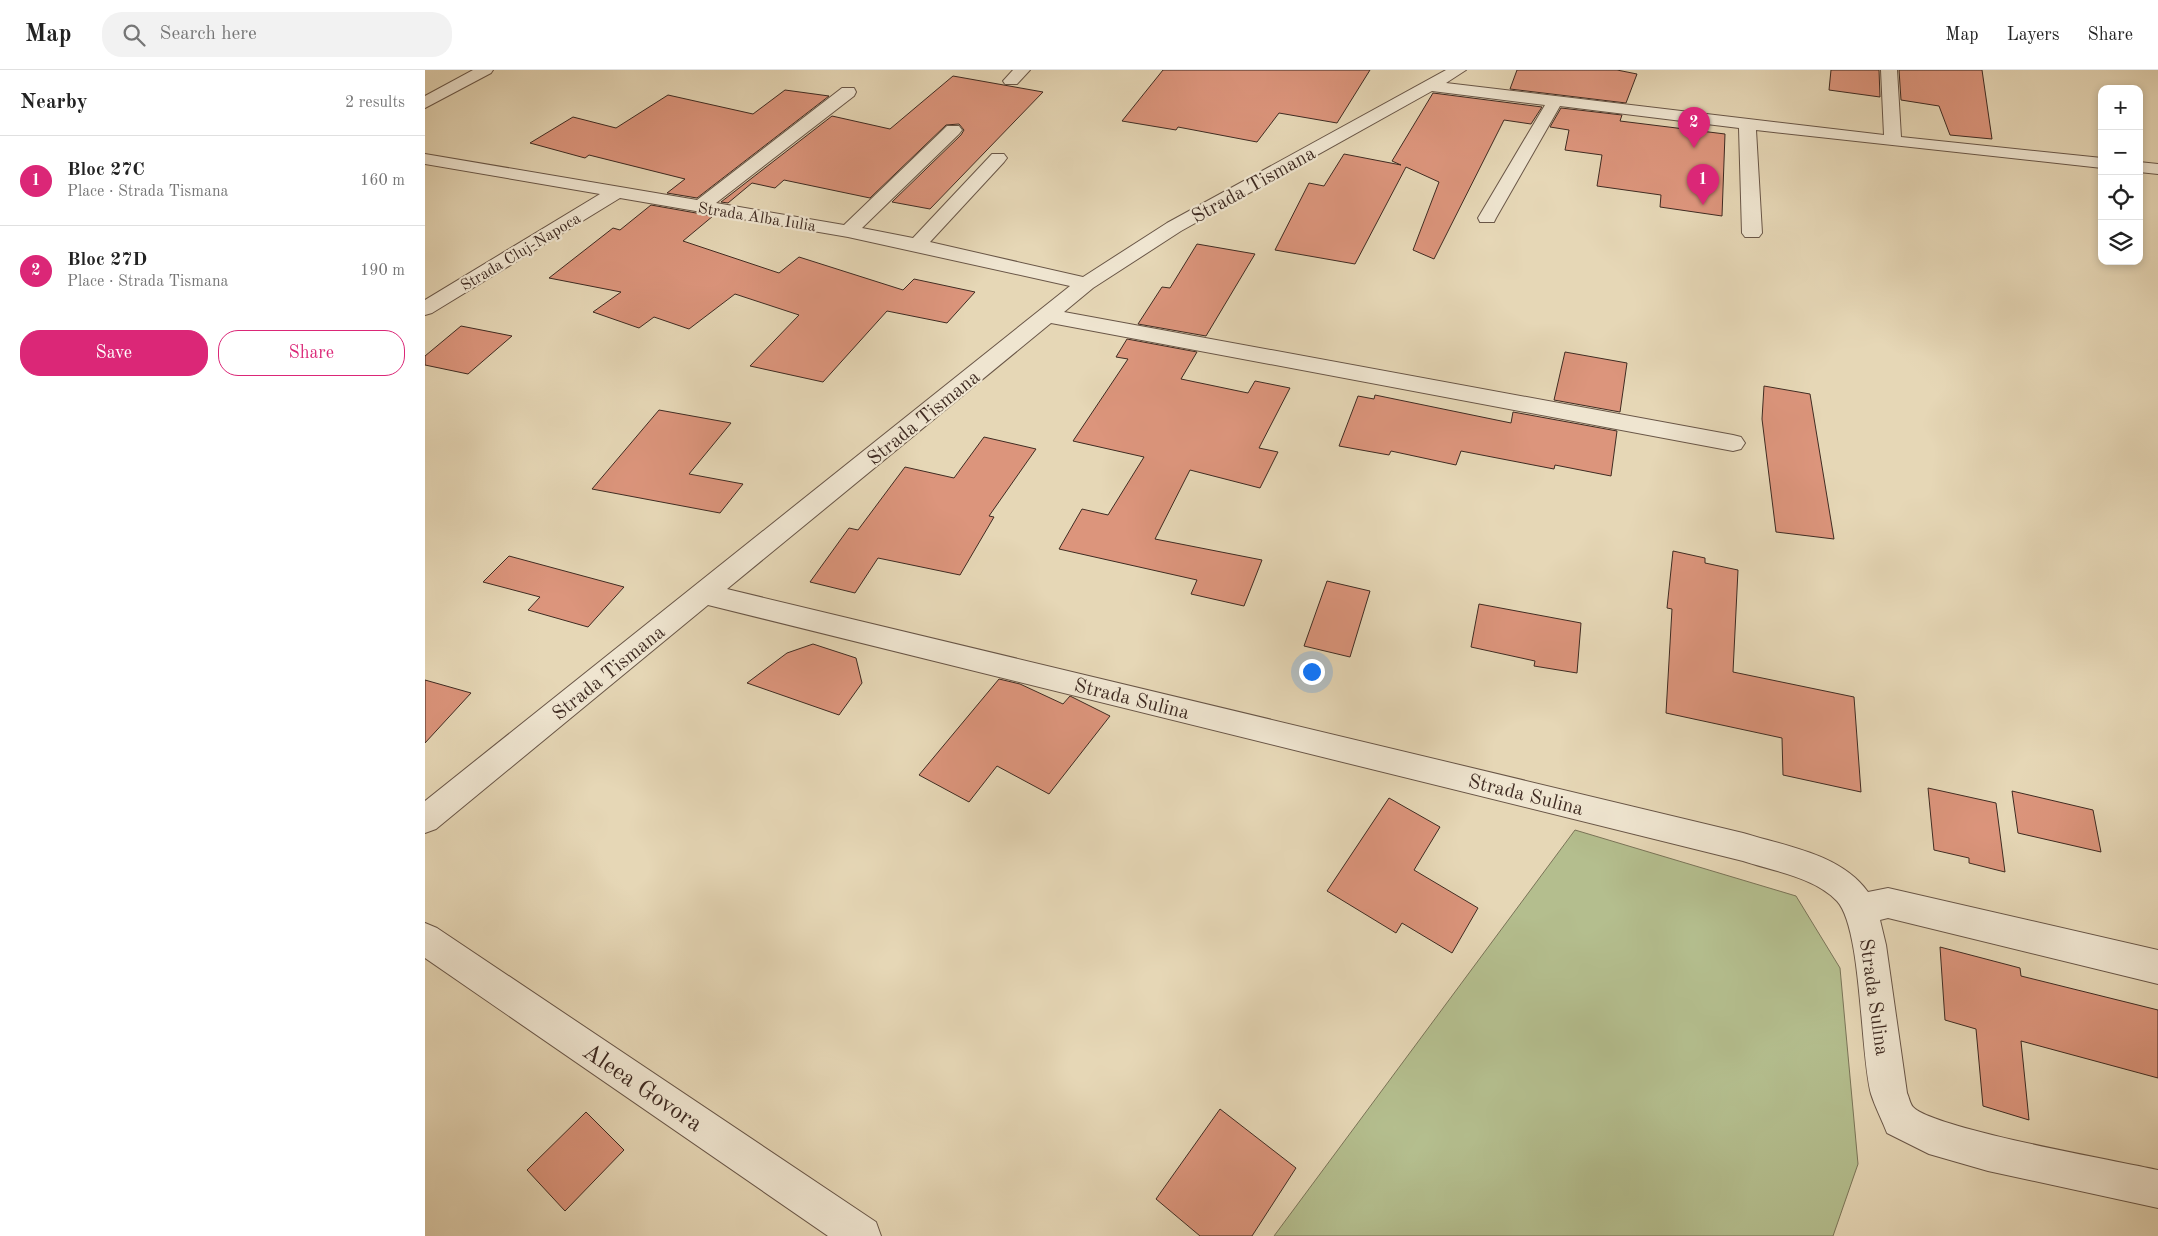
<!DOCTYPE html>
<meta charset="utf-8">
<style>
body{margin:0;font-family:"Old Standard TT",serif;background:#f2f2f2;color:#222}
.controls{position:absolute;right:15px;top:15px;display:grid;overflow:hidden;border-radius:10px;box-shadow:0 2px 8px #0003}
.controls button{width:45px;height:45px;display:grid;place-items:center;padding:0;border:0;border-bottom:1px solid #e0e0e0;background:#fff;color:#222;font:25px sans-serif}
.you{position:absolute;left:886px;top:601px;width:18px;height:18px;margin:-12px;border:4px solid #fff;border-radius:50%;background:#1a73e8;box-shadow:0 0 0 8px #1a73e833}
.badge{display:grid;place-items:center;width:32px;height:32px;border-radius:50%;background:#db2777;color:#fff;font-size:16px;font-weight:700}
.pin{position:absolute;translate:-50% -41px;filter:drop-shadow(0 1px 2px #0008)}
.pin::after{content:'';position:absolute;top:26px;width:18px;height:15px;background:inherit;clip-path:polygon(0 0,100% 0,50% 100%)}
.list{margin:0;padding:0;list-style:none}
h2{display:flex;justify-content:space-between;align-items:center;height:65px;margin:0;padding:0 20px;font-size:21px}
h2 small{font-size:16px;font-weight:400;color:#767676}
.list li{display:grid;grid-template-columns:32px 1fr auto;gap:15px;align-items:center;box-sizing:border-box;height:90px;padding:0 20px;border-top:1px solid #e0e0e0}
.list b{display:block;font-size:19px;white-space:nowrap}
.list p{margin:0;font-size:16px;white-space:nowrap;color:#767676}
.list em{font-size:16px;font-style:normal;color:#767676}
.actions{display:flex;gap:10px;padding:15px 20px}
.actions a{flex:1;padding:11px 0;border:1px solid #db2777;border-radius:20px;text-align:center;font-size:18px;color:#db2777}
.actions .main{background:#db2777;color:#fff}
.icon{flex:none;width:28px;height:28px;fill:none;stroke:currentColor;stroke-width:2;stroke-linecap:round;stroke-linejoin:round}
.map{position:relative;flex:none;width:1733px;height:1166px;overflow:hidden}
header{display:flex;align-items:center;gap:30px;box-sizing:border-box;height:70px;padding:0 25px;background:#fff;border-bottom:1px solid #e0e0e0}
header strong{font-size:24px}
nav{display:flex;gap:28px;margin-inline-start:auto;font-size:18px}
.search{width:350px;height:45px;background:#f2f2f2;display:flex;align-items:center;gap:12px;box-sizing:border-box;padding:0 18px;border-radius:20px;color:#767676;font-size:19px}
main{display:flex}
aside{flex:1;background:#fff}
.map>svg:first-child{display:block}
</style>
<header>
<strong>Map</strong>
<div class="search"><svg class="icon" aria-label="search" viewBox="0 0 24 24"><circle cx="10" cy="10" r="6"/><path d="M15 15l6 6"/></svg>Search here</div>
<nav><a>Map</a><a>Layers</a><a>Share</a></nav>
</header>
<main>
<aside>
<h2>Nearby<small>2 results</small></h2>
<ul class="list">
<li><span class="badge">1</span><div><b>Bloc 27C</b><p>Place · Strada Tismana</p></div><em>160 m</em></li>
<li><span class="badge">2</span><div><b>Bloc 27D</b><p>Place · Strada Tismana</p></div><em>190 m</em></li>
</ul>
<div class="actions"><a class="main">Save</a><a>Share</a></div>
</aside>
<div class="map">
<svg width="1733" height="1166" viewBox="0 0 1733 1166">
<rect width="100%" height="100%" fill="#e6d7b6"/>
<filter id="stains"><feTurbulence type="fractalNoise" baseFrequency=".004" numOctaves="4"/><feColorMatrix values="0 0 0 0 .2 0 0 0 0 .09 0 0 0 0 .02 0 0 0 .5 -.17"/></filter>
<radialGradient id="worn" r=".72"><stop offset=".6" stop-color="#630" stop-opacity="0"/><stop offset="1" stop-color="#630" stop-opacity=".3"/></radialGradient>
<path fill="#b4be8e" stroke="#7a7458" d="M1150 760 1371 826 1415 898 1433 1094 1408 1166H849Z"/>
<path fill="#dc957c" stroke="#3f2b22" d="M738 0H945L912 53 854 43 832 72 753 57 751 60 697 51Z
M1092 0H1192L1212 4 1201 33 1085 19Z
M1406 0H1454L1455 27 1404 20Z
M1474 0H1557L1567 69 1525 65 1514 36 1476 30Z
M528 6 618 22 505 139 467 132 536 65 539 60 534 54 521 55 445 128 359 110 350 118 327 113 303 133 296 132 407 46 465 59Z
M360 20 404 26 272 128 242 123 260 109 164 85 160 88 105 73 148 47 191 58 243 25 328 44Z
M1008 23 1117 37 1106 54 1079 50 1009 189 988 180 1014 112 981 97 930 194 850 180 884 113 899 116 919 84 976 95 967 91Z
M1136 38 1197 45 1195 51 1300 64 1297 146 1235 137 1236 125 1172 116 1177 85 1140 80 1144 60 1125 57Z
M226 135 288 146 258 171 354 203 374 187 478 220 489 209 550 222 522 253 462 241 398 312 325 296 374 245 310 224 264 259 229 247 214 258 168 242 196 222 124 208 188 158 195 160Z
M772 174 830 184 781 266 713 254 737 217 745 218Z
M36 256 87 266 43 304 0 295V286Z
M702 269 772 282 756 309 823 323 830 311 865 318 834 378 853 382 835 418 765 400 730 469 837 490 819 536 766 524 772 510 634 479 657 439 683 445 719 387 648 371 703 289 691 287Z
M1140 282 1202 293 1195 342 1129 330Z
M1339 316 1385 324 1409 469 1351 462 1337 349Z
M950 325 1086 353 1088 342 1192 361 1186 406 1130 395 1129 399 1036 381 1031 395 966 381 964 385 914 376 933 326 949 329Z
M234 340 306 353 264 404 318 414 295 443 167 419Z
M559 367 611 379 564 446 569 447 535 505 453 488 430 523 385 512 424 458 433 460 480 397 529 408Z
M1248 481 1280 488V493L1313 500 1308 602 1429 627 1436 722 1358 705 1357 668 1241 643 1247 539 1242 538Z
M84 486 199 517 163 557 103 540 115 527 58 512Z
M902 511 945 521 925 587 879 576Z
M1054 534 1156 553 1152 603 1109 596 1110 591 1046 577Z
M388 574 431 588 437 613 414 645 322 613 362 583Z
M574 609 595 614 638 634 645 626 685 646 624 724 572 696 544 732 494 705Z
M0 610 46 623 0 673Z
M1503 718 1571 733 1580 802 1544 793V788L1509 780Z
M1587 721 1668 740 1676 782 1593 763Z
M964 728 1015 757 989 800 1053 838 1027 883 977 853 971 863 902 821Z
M1515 877 1595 898 1596 906 1733 940V1008L1596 971 1604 1050 1558 1036 1551 959 1520 950Z
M795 1039 871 1098 827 1166H775L731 1129Z
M161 1042 199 1080 140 1141 102 1100Z"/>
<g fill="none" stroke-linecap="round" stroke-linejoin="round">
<g stroke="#695647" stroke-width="2">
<path id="minor" d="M48 0H68L66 3 0 38V26Z
M588 0H605L592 14H580L578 11Z
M1021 0H1041L1021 13 1459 65 1456 0H1472L1476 67 1677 88V98L1331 60 1337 163 1334 167H1320L1317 163 1314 58 1135 36 1071 148 1069 152H1055L1053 148 1120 35 1007 21 756 161 668 218 639 242 1308 365 1316 367 1320 373 1316 379 1308 381 626 253 302 519 1318 763C1360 776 1416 784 1443 822L1463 818 1733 880V914L1463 848 1455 850 1461 875 1482 1023C1484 1027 1485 1034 1488 1037 1509 1059 1693 1091 1733 1100V1138L1563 1101 1504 1084 1462 1063C1457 1050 1450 1037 1446 1024 1435 983 1437 858 1412 831 1389 807 1348 801 1318 791L283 535 11 759 0 763V731L645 216 423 167 195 128 7 243 0 245V230L175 124 0 94V84L272 130 417 18H429L431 22 429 26 291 133 419 155 522 56H534L537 60 534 64 437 158 488 168 567 84H579L582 88 579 92 505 172 658 207 742 153Z
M1714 92 1733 94V104L1714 102Z
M0 853 12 858 451 1152 456 1166H403L0 888Z"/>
</g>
<use href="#minor" fill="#efe5d0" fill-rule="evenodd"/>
</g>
<g text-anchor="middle" stroke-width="4.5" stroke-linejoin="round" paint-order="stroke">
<g font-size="16" fill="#3f2b22" stroke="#efe5d0">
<text transform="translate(332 146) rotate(9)" y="6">Strada Alba Iulia</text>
<text transform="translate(95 181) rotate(-31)" y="6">Strada Cluj-Napoca</text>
</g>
<g font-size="20" fill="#3f2b22" stroke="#efe5d0">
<text transform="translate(828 114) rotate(-29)" y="7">Strada Tismana</text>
<text transform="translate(498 347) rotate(-39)" y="7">Strada Tismana</text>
<text transform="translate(183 602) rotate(-39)" y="7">Strada Tismana</text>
<text transform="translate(707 628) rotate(14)" y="7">Strada Sulina</text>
<text transform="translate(1101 724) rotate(14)" y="7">Strada Sulina</text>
<text transform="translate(1450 927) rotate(82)" y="7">Strada Sulina</text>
</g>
<g font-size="24" fill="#3f2b22" stroke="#efe5d0">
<text transform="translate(218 1017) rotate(34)" y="8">Aleea Govora</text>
</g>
</g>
<rect width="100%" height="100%" filter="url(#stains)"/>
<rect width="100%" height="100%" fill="url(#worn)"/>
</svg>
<div class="controls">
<button>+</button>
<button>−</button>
<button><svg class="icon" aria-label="locate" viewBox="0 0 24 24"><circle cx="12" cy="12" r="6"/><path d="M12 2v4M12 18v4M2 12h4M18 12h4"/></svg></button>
<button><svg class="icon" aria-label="layers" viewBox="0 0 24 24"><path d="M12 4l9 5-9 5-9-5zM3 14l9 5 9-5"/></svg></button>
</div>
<div class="you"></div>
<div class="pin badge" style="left:1278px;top:135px">1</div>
<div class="pin badge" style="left:1269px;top:78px">2</div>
</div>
</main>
